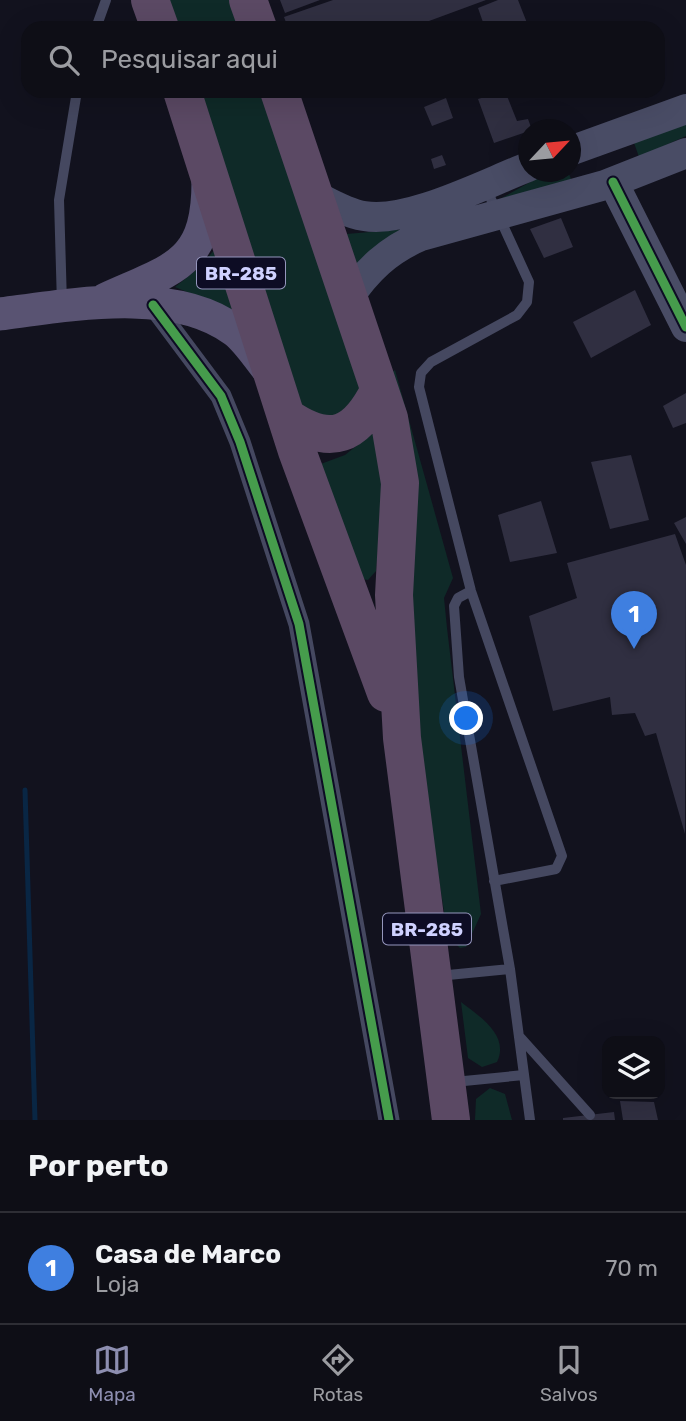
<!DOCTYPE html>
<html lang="pt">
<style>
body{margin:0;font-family:Rubik,sans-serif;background:#17171f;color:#f1f3f6}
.controls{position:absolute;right:21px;bottom:21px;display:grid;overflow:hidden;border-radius:14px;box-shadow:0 7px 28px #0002}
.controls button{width:63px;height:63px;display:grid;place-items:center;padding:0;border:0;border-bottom:2px solid #2e2e35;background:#0e0e16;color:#f1f3f6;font:35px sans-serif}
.compass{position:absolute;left:518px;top:119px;width:63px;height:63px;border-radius:50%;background:#0e0e16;box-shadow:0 7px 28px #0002;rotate:64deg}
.you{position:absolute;left:467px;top:719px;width:24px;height:24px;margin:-18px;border:5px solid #fff;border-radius:50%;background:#1a73e8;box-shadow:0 0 0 10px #1a73e833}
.badge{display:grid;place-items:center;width:46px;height:46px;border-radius:50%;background:#8d8eb0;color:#fff;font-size:23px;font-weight:700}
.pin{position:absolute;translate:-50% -58px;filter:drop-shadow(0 2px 4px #0008)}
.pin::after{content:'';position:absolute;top:37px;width:24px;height:21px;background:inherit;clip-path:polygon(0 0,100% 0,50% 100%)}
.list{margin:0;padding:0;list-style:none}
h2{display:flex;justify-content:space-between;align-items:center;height:91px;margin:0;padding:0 28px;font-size:30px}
h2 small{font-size:23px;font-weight:400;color:#9b9ca1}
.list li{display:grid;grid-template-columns:46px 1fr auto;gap:21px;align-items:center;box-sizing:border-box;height:112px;padding:0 28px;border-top:2px solid #2e2e35}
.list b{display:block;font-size:26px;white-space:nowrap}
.list p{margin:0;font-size:23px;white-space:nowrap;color:#9b9ca1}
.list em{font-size:23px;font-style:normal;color:#9b9ca1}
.icon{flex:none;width:38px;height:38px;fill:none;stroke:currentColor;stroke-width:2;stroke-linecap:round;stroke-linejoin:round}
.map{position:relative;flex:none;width:686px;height:1120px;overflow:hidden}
.search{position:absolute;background:#0e0e16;box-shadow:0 7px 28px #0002;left:21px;right:21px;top:21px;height:77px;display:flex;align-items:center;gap:18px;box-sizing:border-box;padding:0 24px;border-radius:21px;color:#9b9ca1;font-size:26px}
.sheet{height:203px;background:#0e0e16}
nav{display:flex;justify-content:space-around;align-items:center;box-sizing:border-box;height:98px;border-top:2px solid #2e2e35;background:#0e0e16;font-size:19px;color:#9b9ca1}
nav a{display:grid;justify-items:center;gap:4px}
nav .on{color:#8d8eb0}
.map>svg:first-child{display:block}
</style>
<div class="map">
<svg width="686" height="1120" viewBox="0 0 686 1120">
<rect width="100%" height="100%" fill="#12121e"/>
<path fill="#0f2a28" d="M169 0H239L248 28H178Z
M198 91H268L361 394 348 419 304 416Z
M686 123V136L639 157 633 140Z
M548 172H568L572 181 500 199Z
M407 229 355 266 346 234Z
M215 249 235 312 175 287 200 267Z
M395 370 453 578 444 598 447 628 481 914 466 947 460 948 448 936 403 655 391 373Z
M380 427 386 456 376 571 368 580 363 579 318 465 345 455Z
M461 1002C479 1016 510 1035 497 1062L482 1067 468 1058Z
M490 1088 505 1094 512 1120H475L476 1099Z"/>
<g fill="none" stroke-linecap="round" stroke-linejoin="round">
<path stroke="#092644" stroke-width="5" d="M25 790 35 1120"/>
</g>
<path fill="#302f41" d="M280 0H320L285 13Z
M333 0H486L410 28H288L284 17Z
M498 0H518L529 28H485L478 8Z
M505 91 517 121 528 119 532 130 494 143 478 99Z
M446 98 453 118 432 126 424 107Z
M442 155 446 165 434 169 431 159Z
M561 218 573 247 544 258 530 229Z
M635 290 651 325 591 358 573 322Z
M686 393V423L673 428 663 406Z
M631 455 649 520 610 529 591 462Z
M541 501 557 553 510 562 498 515Z
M686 517V544L674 523Z
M675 534 686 565 685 834 656 733 645 736 635 713 612 715 610 697 553 711 529 616 577 598 567 563Z
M628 1094H651L652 1098 628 1099Z
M620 1101 654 1102 658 1120H623Z
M614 1112 615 1120H563V1118Z"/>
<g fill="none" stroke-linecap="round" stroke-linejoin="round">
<path stroke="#454860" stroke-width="10" d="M96 28 106 0
M485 186 529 282 527 302 517 315 431 362 421 373 419 387 471 591 562 856 556 869 494 881
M62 304 59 200 77 91
M471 591 458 598 454 606 459 677 510 969
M438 976 510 969 530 1120
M519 1036 590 1115
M454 1082 524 1075"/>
<path stroke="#454860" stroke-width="21" d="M153 305 221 396 240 442 299 624 389 1120"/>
<path stroke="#494c65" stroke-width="30" d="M570 151 686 109
M613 182 686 327
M314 195C330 203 346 213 364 216 408 224 486 183 528 167
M347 300C367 270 388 250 421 236L605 185 686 153"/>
<path stroke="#595372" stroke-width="33" d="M106 299C174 268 208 265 208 181
M0 314C69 305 175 285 235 331 248 341 259 359 270 372"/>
<path stroke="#5b4964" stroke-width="38" d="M150 0 160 28
M248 0 258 28
M182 91 297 451 386 693
M279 91 389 418 400 483 394 595 402 738 451 1120
M288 418C331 447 356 436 379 391"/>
<g stroke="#0d0c24" stroke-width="13">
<path id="cycleway" d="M613 182 686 327
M153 305 221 396 240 442 299 624 389 1120"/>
</g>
<use href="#cycleway" stroke="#469c4c" stroke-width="9"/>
</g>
<g text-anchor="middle" stroke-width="7" stroke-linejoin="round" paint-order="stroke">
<g fill="#0d0c24" stroke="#9596bd" stroke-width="2">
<rect x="197" y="257.5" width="88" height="31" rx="5"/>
<rect x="383" y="913.5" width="88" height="31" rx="5"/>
</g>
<g font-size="19" font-weight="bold" fill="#cfd1ff">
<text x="241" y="280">BR-285</text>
<text x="427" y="936">BR-285</text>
</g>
</g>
</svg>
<div class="controls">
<button><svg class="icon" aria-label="layers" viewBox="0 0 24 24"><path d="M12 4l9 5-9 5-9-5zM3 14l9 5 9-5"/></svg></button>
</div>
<svg class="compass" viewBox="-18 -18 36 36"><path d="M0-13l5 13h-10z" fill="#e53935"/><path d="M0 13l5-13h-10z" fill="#9b9ca1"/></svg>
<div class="you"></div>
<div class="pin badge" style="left:634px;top:649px;background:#3f7fe0">1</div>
<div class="search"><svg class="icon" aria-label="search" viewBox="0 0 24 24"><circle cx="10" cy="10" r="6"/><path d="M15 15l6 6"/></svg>Pesquisar aqui</div>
</div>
<section class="sheet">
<h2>Por perto<small></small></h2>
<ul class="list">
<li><span class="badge" style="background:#3f7fe0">1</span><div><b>Casa de Marco</b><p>Loja</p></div><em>70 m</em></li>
</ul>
</section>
<nav>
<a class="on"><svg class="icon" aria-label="map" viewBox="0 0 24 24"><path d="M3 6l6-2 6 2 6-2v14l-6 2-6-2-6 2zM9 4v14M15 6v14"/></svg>Mapa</a>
<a><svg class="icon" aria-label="directions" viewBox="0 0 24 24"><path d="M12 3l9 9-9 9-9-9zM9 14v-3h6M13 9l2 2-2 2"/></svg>Rotas</a>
<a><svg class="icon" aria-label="saved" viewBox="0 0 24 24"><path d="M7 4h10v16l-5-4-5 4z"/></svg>Salvos</a>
</nav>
